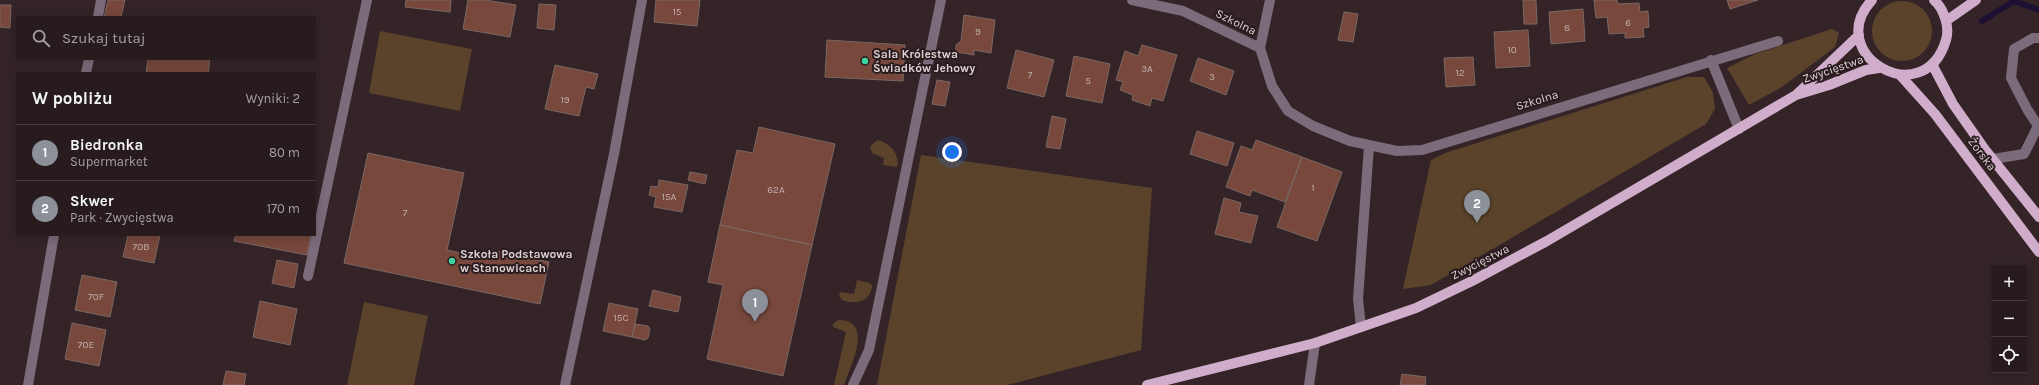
<!DOCTYPE html>
<html lang="pl">
<meta charset="utf-8">
<style>
body{margin:0;font-family:Karla,sans-serif;background:#2f2427;color:#f1f3f6}
.controls{position:absolute;right:12px;bottom:12px;display:grid;overflow:hidden;border-radius:0px;box-shadow:0 2px 10px #0003}
.controls button{width:36px;height:36px;display:grid;place-items:center;padding:0;border:0;border-bottom:1px solid #43393c;background:#271b1e;color:#f1f3f6;font:20px sans-serif}
.you{position:absolute;left:952px;top:152px;width:14px;height:14px;margin:-10px;border:3px solid #fff;border-radius:50%;background:#1a73e8;box-shadow:0 0 0 6px #1a73e833}
.badge{display:grid;place-items:center;width:26px;height:26px;border-radius:50%;background:#8c9099;color:#fff;font-size:13px;font-weight:700}
.pin{position:absolute;translate:-50% -33px;filter:drop-shadow(0 1px 2px #0008)}
.pin::after{content:'';position:absolute;top:21px;width:14px;height:12px;background:inherit;clip-path:polygon(0 0,100% 0,50% 100%)}
.list{margin:0;padding:0;list-style:none}
h2{display:flex;justify-content:space-between;align-items:center;height:52px;margin:0;padding:0 16px;font-size:17px}
h2 small{font-size:13px;font-weight:400;color:#a4a1a4}
.list li{display:grid;grid-template-columns:26px 1fr auto;gap:12px;align-items:center;box-sizing:border-box;height:56px;padding:0 16px;border-top:1px solid #43393c}
.list b{display:block;font-size:15px;white-space:nowrap}
.list p{margin:0;font-size:13px;white-space:nowrap;color:#a4a1a4}
.list em{font-size:13px;font-style:normal;color:#a4a1a4}
.icon{flex:none;width:22px;height:22px;fill:none;stroke:currentColor;stroke-width:2;stroke-linecap:round;stroke-linejoin:round}
.map{position:relative;flex:none;width:2039px;height:385px;overflow:hidden}
.search{position:absolute;background:#271b1e;box-shadow:0 2px 10px #0003;left:16px;top:16px;width:300px;height:44px;display:flex;align-items:center;gap:10px;box-sizing:border-box;padding:0 14px;border-radius:0px;color:#a4a1a4;font-size:15px}
.panel{position:absolute;background:#271b1e;box-shadow:0 2px 10px #0003;left:16px;top:72px;width:300px;height:164px;border-radius:0px}
.map>svg:first-child{display:block}
</style>
<div class="map">
<svg width="2039" height="385" viewBox="0 0 2039 385">
<rect width="100%" height="100%" fill="#342428"/>
<path fill="#5a432a" d="M1872 31a30 30 0 1 1 60 0a30 30 0 1 1-60 0Z
M1832 29 1839 33 1835 47 1782 87 1749 105 1727 68 1755 54Z
M380 31 472 49 460 111 369 93Z
M1687 77H1704L1713 93 1715 109 1706 124 1431 285 1403 289 1431 160 1445 153Z
M877 140C889 142 901 155 897 167L883 165 884 158 872 153 870 147Z
M921 155 1152 188 1141 350 1007 385H877Z
M857 280 869 283 872 285C872 302 854 305 842 300L839 296 840 292 854 294Z
M364 302 428 316 414 385H347Z
M838 320C875 320 850 367 844 385H834L846 332 833 327V324Z"/>
<g fill="none" stroke-linecap="round" stroke-linejoin="round">
<path stroke="#1e1033" stroke-width="6" d="M1982 21 2014 1 2039 10"/>
</g>
<path fill="#77483b" stroke="#7a6863" d="M108 0H125L121 17H104Z
M406 0H451L450 12 405 7Z
M468 0H485L516 5 510 37 463 29Z
M656 0H700L697 26 654 22Z
M1523 0H1536L1537 24H1524Z
M1594 0H1617L1618 4 1639 3 1640 12 1648 11 1649 27 1643 28 1644 37 1625 38V33L1609 34 1607 17 1596 18Z
M1727 0H1758L1730 9Z
M539 4 556 5 554 30 537 28Z
M0 5H11L10 28 0 27Z
M1583 9 1585 41 1551 44 1549 12Z
M1344 12 1358 14 1353 42 1338 40Z
M964 15 995 20 991 53 974 50V55L956 52V45L961 41Z
M1528 30 1530 66 1496 68 1494 32Z
M827 40 905 45 903 81 825 77Z
M1142 45 1177 55 1163 101 1152 98 1150 106 1132 100 1133 95 1120 90 1123 82 1116 80 1125 51 1138 56Z
M1016 50 1054 60 1044 97 1007 88Z
M1074 56 1110 64 1102 103 1066 96Z
M1473 57 1475 85 1446 87 1444 58Z
M1198 58 1234 71 1226 95 1190 81Z
M148 59H210L208 73H146Z
M555 65 598 74 594 89 586 87 579 116 545 109Z
M937 80 950 82 945 106 932 104Z
M1052 116 1066 119 1060 149 1046 147Z
M759 127 835 144 812 245 720 225 737 150 753 153Z
M1197 131 1234 143 1227 166 1190 154Z
M1256 140 1302 157 1285 202 1252 190 1250 196 1226 187 1241 146 1252 150Z
M368 153 464 173 447 250 488 259 490 250 549 262 540 304 344 263Z
M1302 157 1342 172 1317 241 1277 227Z
M690 172 707 175 705 184 688 180Z
M659 180 688 185 682 212 654 207 656 197 649 195 651 186 658 187Z
M1224 198 1241 203 1239 212 1258 216 1251 243 1215 234Z
M720 225 812 245 783 376 707 359 723 285 708 282Z
M128 235H160L154 263 123 257Z
M236 235H311L307 255 234 241Z
M277 260 298 264 294 288 272 283Z
M82 275 117 282 110 317 75 310Z
M653 290 681 297 678 312 649 306Z
M260 301 297 309 290 345 253 337Z
M609 303 638 309 632 337 603 331Z
M72 323 106 330 99 366 65 359Z
M635 324 648 326 650 329 648 338 645 340 632 337Z
M226 371 246 374 244 385H223Z
M1402 374 1426 377 1425 385H1400Z"/>
<g fill="none" stroke-linecap="round" stroke-linejoin="round">
<path stroke="#7c6b7a" stroke-width="10" d="M1132 0 1183 11 1260 48
M1270 0 1260 48 1272 86 1288 111 1313 126 1350 141 1397 151 1422 150 1778 41
M98 17 101 0
M1711 60 1739 129
M86 73 89 59
M2038 126 2027 109 2011 78 2014 49 2033 38H2039
M1993 159 2024 154 2039 124
M308 276 367 0
M1361 327 1358 299 1369 146
M28 385 54 235
M565 385 614 154 642 0
M853 385 869 350 941 0
M1309 385 1315 343"/>
<path stroke="#d0adcb" stroke-width="10" d="M1872 0C1822 54 1924 114 1946 40 1950 27 1944 9 1934 0
M1946 21 1976 0
M1932 64 1953 104 1986 151 2039 217
M1900 75 1935 114 2039 252
M1797 94 1859 35
M1147 385 1315 343 1416 308 1472 281 1547 241 1796 95 1829 85 1866 70 1879 68"/>
</g>
<g fill="#3fd4a2" stroke="#2a1b1e" stroke-width="1.5">
<circle cx="865" cy="61" r="4"/>
<circle cx="452" cy="261" r="4"/>
</g>
<g text-anchor="middle" stroke-width="4" stroke-linejoin="round" paint-order="stroke">
<g font-size="10" fill="#c1aeac">
<text x="677" y="15">15</text>
<text x="1628" y="26">6</text>
<text x="1567" y="31">8</text>
<text x="978" y="35">9</text>
<text x="1512" y="53">10</text>
<text x="1147" y="72">3A</text>
<text x="1460" y="76">12</text>
<text x="1030" y="78">7</text>
<text x="1212" y="80">3</text>
<text x="1088" y="84">5</text>
<text x="565" y="103">19</text>
<text x="1313" y="191">1</text>
<text x="776" y="193">62A</text>
<text x="669" y="200">15A</text>
<text x="405" y="216">7</text>
<text x="141" y="250">70B</text>
<text x="96" y="300">70F</text>
<text x="621" y="321">15C</text>
<text x="86" y="348">70E</text>
</g>
<g font-size="12" fill="#dad0d2" stroke="#2a1b1e">
<text transform="translate(1236 22) rotate(26)" y="4">Szkolna</text>
<text transform="translate(1833 69) rotate(-19)" y="4">Zwycięstwa</text>
<text transform="translate(1537 100) rotate(-17)" y="4">Szkolna</text>
<text transform="translate(1982 154) rotate(53)" y="4">Żorska</text>
<text transform="translate(1480 262) rotate(-27)" y="4">Zwycięstwa</text>
</g>
<g font-size="12" font-weight="bold" fill="#dad0d2" stroke="#2a1b1e" text-anchor="start">
<text x="873" y="58">Sala Królestwa<tspan x="873" dy="14">Świadków Jehowy</tspan></text>
<text x="460" y="258">Szkoła Podstawowa<tspan x="460" dy="14">w Stanowicach</tspan></text>
</g>
</g>
</svg>
<div class="controls">
<button>+</button>
<button>−</button>
<button><svg class="icon" aria-label="locate" viewBox="0 0 24 24"><circle cx="12" cy="12" r="6"/><path d="M12 2v4M12 18v4M2 12h4M18 12h4"/></svg></button>
</div>
<div class="you"></div>
<div class="pin badge" style="left:755px;top:322px">1</div>
<div class="pin badge" style="left:1477px;top:223px">2</div>
<div class="search"><svg class="icon" aria-label="search" viewBox="0 0 24 24"><circle cx="10" cy="10" r="6"/><path d="M15 15l6 6"/></svg>Szukaj tutaj</div>
<section class="panel">
<h2>W pobliżu<small>Wyniki: 2</small></h2>
<ul class="list">
<li><span class="badge">1</span><div><b>Biedronka</b><p>Supermarket</p></div><em>80 m</em></li>
<li><span class="badge">2</span><div><b>Skwer</b><p>Park · Zwycięstwa</p></div><em>170 m</em></li>
</ul>
</section>
</div>
